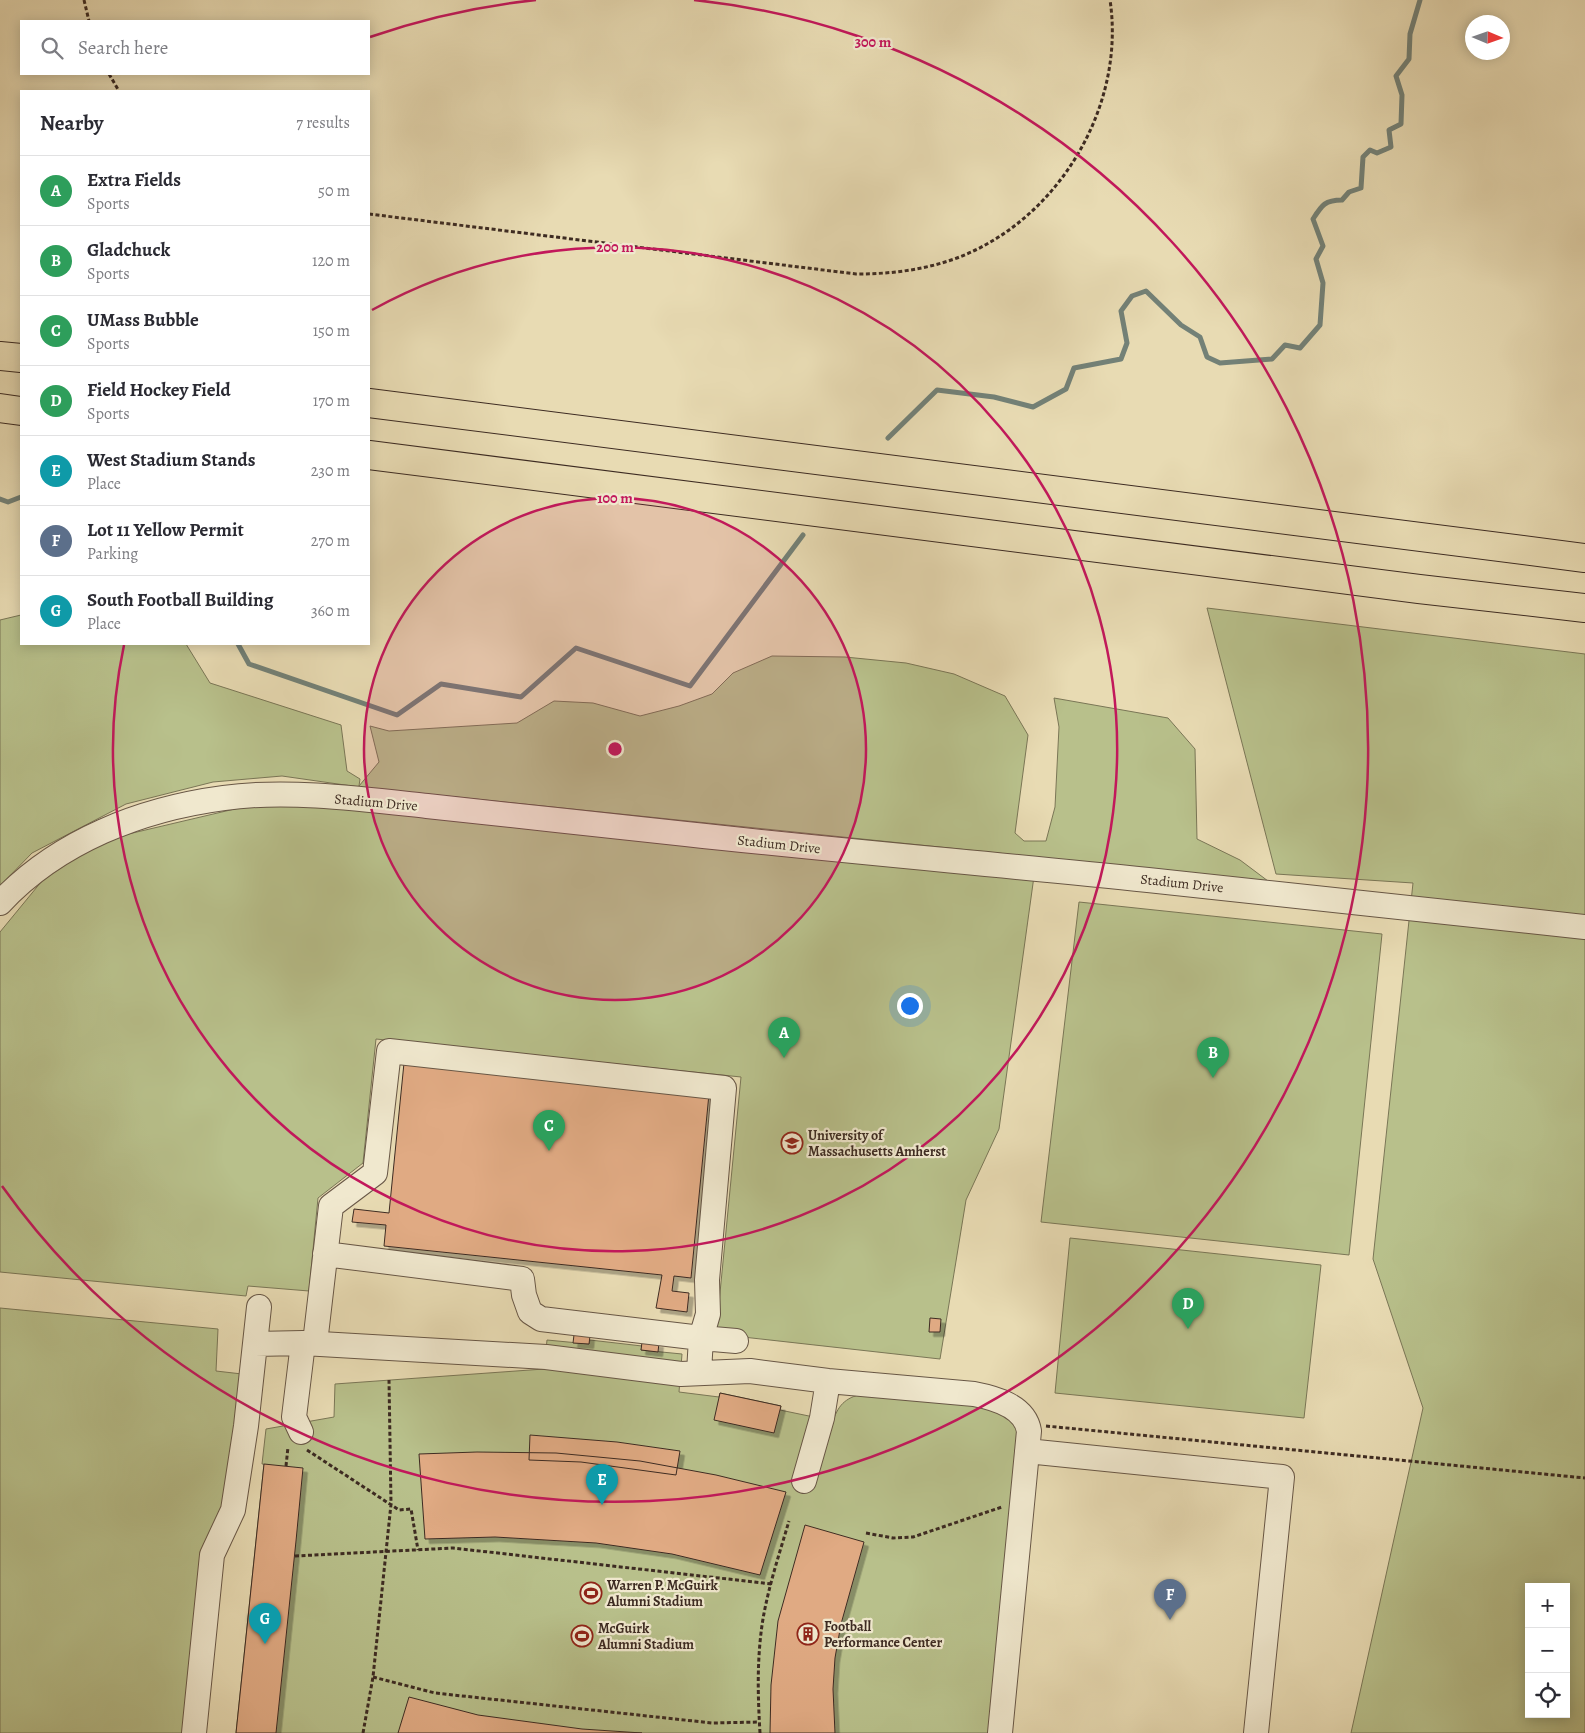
<!DOCTYPE html>
<meta charset="utf-8">
<style>
body{margin:0;font-family:Alegreya,serif;background:#f7f7f7;color:#2b2b33}
.controls{position:absolute;right:15px;bottom:15px;display:grid;overflow:hidden;border-radius:0px;box-shadow:0 2px 12px #0003}
.controls button{width:45px;height:45px;display:grid;place-items:center;padding:0;border:0;border-bottom:1px solid #e1e1e2;background:#fff;color:#2b2b33;font:25px sans-serif}
.compass{position:absolute;left:1465px;top:15px;width:45px;height:45px;border-radius:50%;background:#fff;box-shadow:0 2px 12px #0003;rotate:92deg}
.you{position:absolute;left:909px;top:1005px;width:18px;height:18px;margin:-12px;border:4px solid #fff;border-radius:50%;background:#1a73e8;box-shadow:0 0 0 8px #1a73e833}
.badge{display:grid;place-items:center;width:32px;height:32px;border-radius:50%;background:#8f2418;color:#fff;font-size:16px;font-weight:700}
.pin{position:absolute;translate:-50% -41px;filter:drop-shadow(0 1px 2px #0008)}
.pin::after{content:'';position:absolute;top:26px;width:18px;height:15px;background:inherit;clip-path:polygon(0 0,100% 0,50% 100%)}
.list{margin:0;padding:0;list-style:none}
h2{display:flex;justify-content:space-between;align-items:center;height:65px;margin:0;padding:0 20px;font-size:21px}
h2 small{font-size:16px;font-weight:400;color:#7c7c81}
.list li{display:grid;grid-template-columns:32px 1fr auto;gap:15px;align-items:center;box-sizing:border-box;height:70px;padding:0 20px;border-top:1px solid #e1e1e2}
.list b{display:block;font-size:19px;white-space:nowrap}
.list p{margin:0;font-size:16px;white-space:nowrap;color:#7c7c81}
.list em{font-size:16px;font-style:normal;color:#7c7c81}
.icon{flex:none;width:28px;height:28px;fill:none;stroke:currentColor;stroke-width:2;stroke-linecap:round;stroke-linejoin:round}
.map{position:relative;flex:none;width:1585px;height:1733px;overflow:hidden}
.search{position:absolute;background:#fff;box-shadow:0 2px 12px #0003;left:20px;top:20px;width:350px;height:55px;display:flex;align-items:center;gap:12px;box-sizing:border-box;padding:0 18px;border-radius:0px;color:#7c7c81;font-size:19px}
.panel{position:absolute;background:#fff;box-shadow:0 2px 12px #0003;left:20px;top:90px;width:350px;height:555px;border-radius:0px}
.map>svg:first-child{display:block}
</style>
<div class="map">
<svg width="1585" height="1733" viewBox="0 0 1585 1733">
<defs>
<filter id="shadow"><feDropShadow dx="4.5" dy="4.5" stdDeviation="0" flood-color="#0004"/></filter>
</defs>
<rect width="100%" height="100%" fill="#e8dbb3"/>
<filter id="stains"><feTurbulence type="fractalNoise" baseFrequency=".004" numOctaves="4"/><feColorMatrix values="0 0 0 0 .2 0 0 0 0 .09 0 0 0 0 .02 0 0 0 .5 -.17"/></filter>
<radialGradient id="worn" r=".72"><stop offset=".6" stop-color="#630" stop-opacity="0"/><stop offset="1" stop-color="#630" stop-opacity=".3"/></radialGradient>
<path fill="#b8c08b" stroke="#7a7656" fill-rule="evenodd" d="M1207 608 1585 654V1733H1351L1423 1408 1373 1259 1413 883 1276 874ZM1529 1587H1566V1714H1529Z
M21 615V644H186L210 683 341 725 347 771 360 779 359 786 379 762 370 726 389 731 517 723 554 701 593 703 640 716 679 706 712 694 733 673 772 656 845 657 906 663 954 674 1005 696 1028 735 1015 833 1024 841H1046L1055 807 1059 727 1054 698 1168 718 1195 749 1197 839 1240 860 1268 881 359 787 282 776 213 782 126 804 32 853 0 886V620Z
M294 795 1035 869 999 1129 966 1200 940 1359 716 1334 741 1077 376 1039 363 1163 318 1198 309 1291 248 1286 246 1296 0 1272V932L69 848Z
M1079 902 1382 934 1349 1255 1041 1222Z
M1070 1238 1321 1265 1304 1418 1055 1393Z
M0 1308 218 1329 216 1371 242 1374 188 1733H0Z
M547 1340 589 1344 590 1340 642 1346 641 1350 682 1354 679 1392 719 1397 720 1393 781 1406 780 1410 833 1421C839 1403 847 1397 866 1393L971 1403 1008 1416 1019 1431 992 1733H236L264 1464H262L266 1429 334 1417 335 1384 544 1369Z"/>
<g fill="none" stroke-linecap="round" stroke-linejoin="round">
<path stroke="#738177" stroke-width="5" d="M888 438 937 390 994 397 1033 407 1066 389 1074 368 1121 359 1127 343 1121 311 1132 296 1146 291 1181 325 1200 337 1207 357 1220 363 1272 359 1285 345 1300 348 1320 325 1323 283 1316 259 1323 246 1313 219C1322 205 1325 200 1342 200L1349 192 1361 188 1363 157 1370 150 1377 153 1391 147 1389 130 1401 124 1402 95 1396 76 1409 59 1410 34 1420 0
M0 499 8 502 21 497
M238 644 249 664 397 715 441 684 521 697 576 648 690 686 803 535"/>
</g>
<path fill="#e0aa83" stroke="#3d2b22" filter="url(#shadow)" d="M404 1063 709 1094 691 1278 674 1276 672 1291 689 1293 687 1312 656 1308 662 1275 384 1246 386 1225 352 1222 354 1209 389 1213Z
M930 1318 941 1319 940 1332H929Z
M574 1335 590 1336 589 1344 573 1343Z
M642 1342 659 1343 658 1352 641 1350Z
M720 1393 781 1406 774 1433 714 1420Z
M530 1435 617 1442 680 1451 676 1475 581 1462 529 1460Z
M477 1452 556 1453 640 1461 716 1475 786 1492 760 1575 672 1554 596 1543 495 1537 425 1539 419 1454Z
M264 1464 303 1468 296 1541 276 1733H236Z
M805 1525 864 1542 841 1624 835 1658 833 1689 835 1733H770L771 1685 778 1621Z
M409 1697 478 1715 582 1729 642 1733H398Z"/>
<g fill="none" stroke-linecap="round" stroke-linejoin="round">
<g stroke="#685746" stroke-width="26">
<path id="minor" d="M0 903C58 841 141 809 224 798 287 789 363 799 427 806 513 815 600 825 686 834 840 851 994 864 1148 880 1294 895 1439 912 1585 927
M325 1254 522 1279 524 1295 530 1312 541 1319 701 1338 736 1341
M315 1343 331 1206 375 1173 389 1051 724 1088 707 1280 708 1314 701 1338 699 1372
M255 1344 303 1343 546 1357 681 1374 750 1371 828 1381 974 1394C995 1398 1025 1406 1029 1431L1000 1733
M301 1432 294 1417 303 1343
M1027 1451 1282 1477 1256 1733
M804 1481 822 1418 828 1381
M194 1733 212 1555 233 1510 246 1426 259 1307"/>
</g>
<g stroke="#3d2b22" stroke-width="30">
<path id="major" d="M0 356 21 358
M369 403 1585 558
M0 408 21 411
M369 455 1419 589 1585 608"/>
</g>
<path stroke="#3d2b22" stroke-width="3" stroke-dasharray="4 2.5" stroke-linecap="butt" d="M84 0 89 21
M109 74 119 91
M369 214 856 274C891 274 924 270 957 258 1058 220 1126 107 1110 0
M1046 1426 1585 1478
M307 1450 399 1510 411 1509 418 1550
M286 1466 288 1447
M866 1533 893 1538 913 1537 1002 1507
M295 1556 453 1548 772 1584
M373 1677 435 1693 712 1723 759 1722
M363 1733 373 1677 391 1504 389 1380
M760 1733C758 1699 757 1667 761 1633 765 1597 779 1555 789 1521"/>
<use href="#minor" stroke="#f0e8ce" stroke-width="24"/>
<use href="#major" stroke="#e8dbb3" stroke-width="28"/>
</g>
<circle cx="615" cy="749" r="251" fill="#c2185b" fill-opacity=".12"/>
<g fill="none" stroke="#c2185b" stroke-width="2.5">
<circle cx="615" cy="749" r="251"/>
<path d="M372 310A502 502 0 1 1 124 645"/>
<path d="M370 37A753 753 0 0 1 536 0M694 0A753 753 0 1 1 2 1186"/>
</g>
<defs>
<g id="university-ring" transform="scale(1.125)"><circle r="9.5" fill="#f0e8ce" stroke="#8f2418" stroke-width="1.5"/><path d="M0-5L7-2L0 1L-7-2ZM-4 1L0 2.5L4 1V4Q0 6-4 4Z" fill="#8f2418"/></g>
<g id="stadium-ring" transform="scale(1.125)"><circle r="9.5" fill="#f0e8ce" stroke="#8f2418" stroke-width="1.5"/><path d="M0-5a6.5 5 0 1 0 0 10a6.5 5 0 1 0 0-10ZM-3.5-1.8h7v3.6h-7Z" fill="#8f2418"/></g>
<g id="building-ring" transform="scale(1.125)"><circle r="9.5" fill="#f0e8ce" stroke="#8f2418" stroke-width="1.5"/><path d="M-4-6H4V6H1V3H-1V6H-4ZM-2.5-4.3h1.7v1.8h-1.7ZM.8-4.3h1.7v1.8H.8ZM-2.5-1h1.7V.8h-1.7ZM.8-1h1.7V.8H.8Z" fill="#8f2418"/></g>
</defs>
<g fill-rule="evenodd">
<use href="#university-ring" x="792" y="1143"/>
<use href="#stadium-ring" x="591" y="1593"/>
<use href="#building-ring" x="808" y="1634"/>
<use href="#stadium-ring" x="582" y="1636"/>
</g>
<g text-anchor="middle" stroke-width="4.5" stroke-linejoin="round" paint-order="stroke">
<g font-size="14" fill="#3d2b22" stroke="#f0e8ce">
<text transform="translate(376 802) rotate(5)" y="5">Stadium Drive</text>
<text transform="translate(779 844) rotate(6)" y="5">Stadium Drive</text>
<text transform="translate(1182 883) rotate(6)" y="5">Stadium Drive</text>
</g>
<g font-size="14" font-weight="bold" fill="#3d2b22" stroke="#f0e8ce" text-anchor="start">
<text x="808" y="1140">University of<tspan x="808" dy="16">Massachusetts Amherst</tspan></text>
<text x="607" y="1590">Warren P. McGuirk<tspan x="607" dy="16">Alumni Stadium</tspan></text>
<text x="824" y="1631">Football<tspan x="824" dy="16">Performance Center</tspan></text>
<text x="598" y="1633">McGuirk<tspan x="598" dy="16">Alumni Stadium</tspan></text>
</g>
</g>
<circle cx="615" cy="749" r="8" fill="#c2185b" stroke="#f0e8ce" stroke-width="2.5"/>
<g font-size="15" text-anchor="middle" font-weight="bold" fill="#c2185b" stroke="#f0e8ce" stroke-width="4.5" stroke-linejoin="round" paint-order="stroke">
<text x="873" y="47">300 m</text>
<text x="615" y="252">200 m</text>
<text x="615" y="503">100 m</text>
</g>
<rect width="100%" height="100%" filter="url(#stains)"/>
<rect width="100%" height="100%" fill="url(#worn)"/>
</svg>
<div class="controls">
<button>+</button>
<button>−</button>
<button><svg class="icon" aria-label="locate" viewBox="0 0 24 24"><circle cx="12" cy="12" r="6"/><path d="M12 2v4M12 18v4M2 12h4M18 12h4"/></svg></button>
</div>
<svg class="compass" viewBox="-18 -18 36 36"><path d="M0-13l5 13h-10z" fill="#e53935"/><path d="M0 13l5-13h-10z" fill="#7c7c81"/></svg>
<div class="you"></div>
<div class="pin badge" style="left:784px;top:1058px;background:#2e9e5b">A</div>
<div class="pin badge" style="left:1213px;top:1078px;background:#2e9e5b">B</div>
<div class="pin badge" style="left:549px;top:1151px;background:#2e9e5b">C</div>
<div class="pin badge" style="left:1188px;top:1329px;background:#2e9e5b">D</div>
<div class="pin badge" style="left:602px;top:1505px;background:#0f9aa8">E</div>
<div class="pin badge" style="left:1170px;top:1620px;background:#5c6f8a">F</div>
<div class="pin badge" style="left:265px;top:1644px;background:#0f9aa8">G</div>
<div class="search"><svg class="icon" aria-label="search" viewBox="0 0 24 24"><circle cx="10" cy="10" r="6"/><path d="M15 15l6 6"/></svg>Search here</div>
<section class="panel">
<h2>Nearby<small>7 results</small></h2>
<ul class="list">
<li><span class="badge" style="background:#2e9e5b">A</span><div><b>Extra Fields</b><p>Sports</p></div><em>50 m</em></li>
<li><span class="badge" style="background:#2e9e5b">B</span><div><b>Gladchuck</b><p>Sports</p></div><em>120 m</em></li>
<li><span class="badge" style="background:#2e9e5b">C</span><div><b>UMass Bubble</b><p>Sports</p></div><em>150 m</em></li>
<li><span class="badge" style="background:#2e9e5b">D</span><div><b>Field Hockey Field</b><p>Sports</p></div><em>170 m</em></li>
<li><span class="badge" style="background:#0f9aa8">E</span><div><b>West Stadium Stands</b><p>Place</p></div><em>230 m</em></li>
<li><span class="badge" style="background:#5c6f8a">F</span><div><b>Lot 11 Yellow Permit</b><p>Parking</p></div><em>270 m</em></li>
<li><span class="badge" style="background:#0f9aa8">G</span><div><b>South Football Building</b><p>Place</p></div><em>360 m</em></li>
</ul>
</section>
</div>
